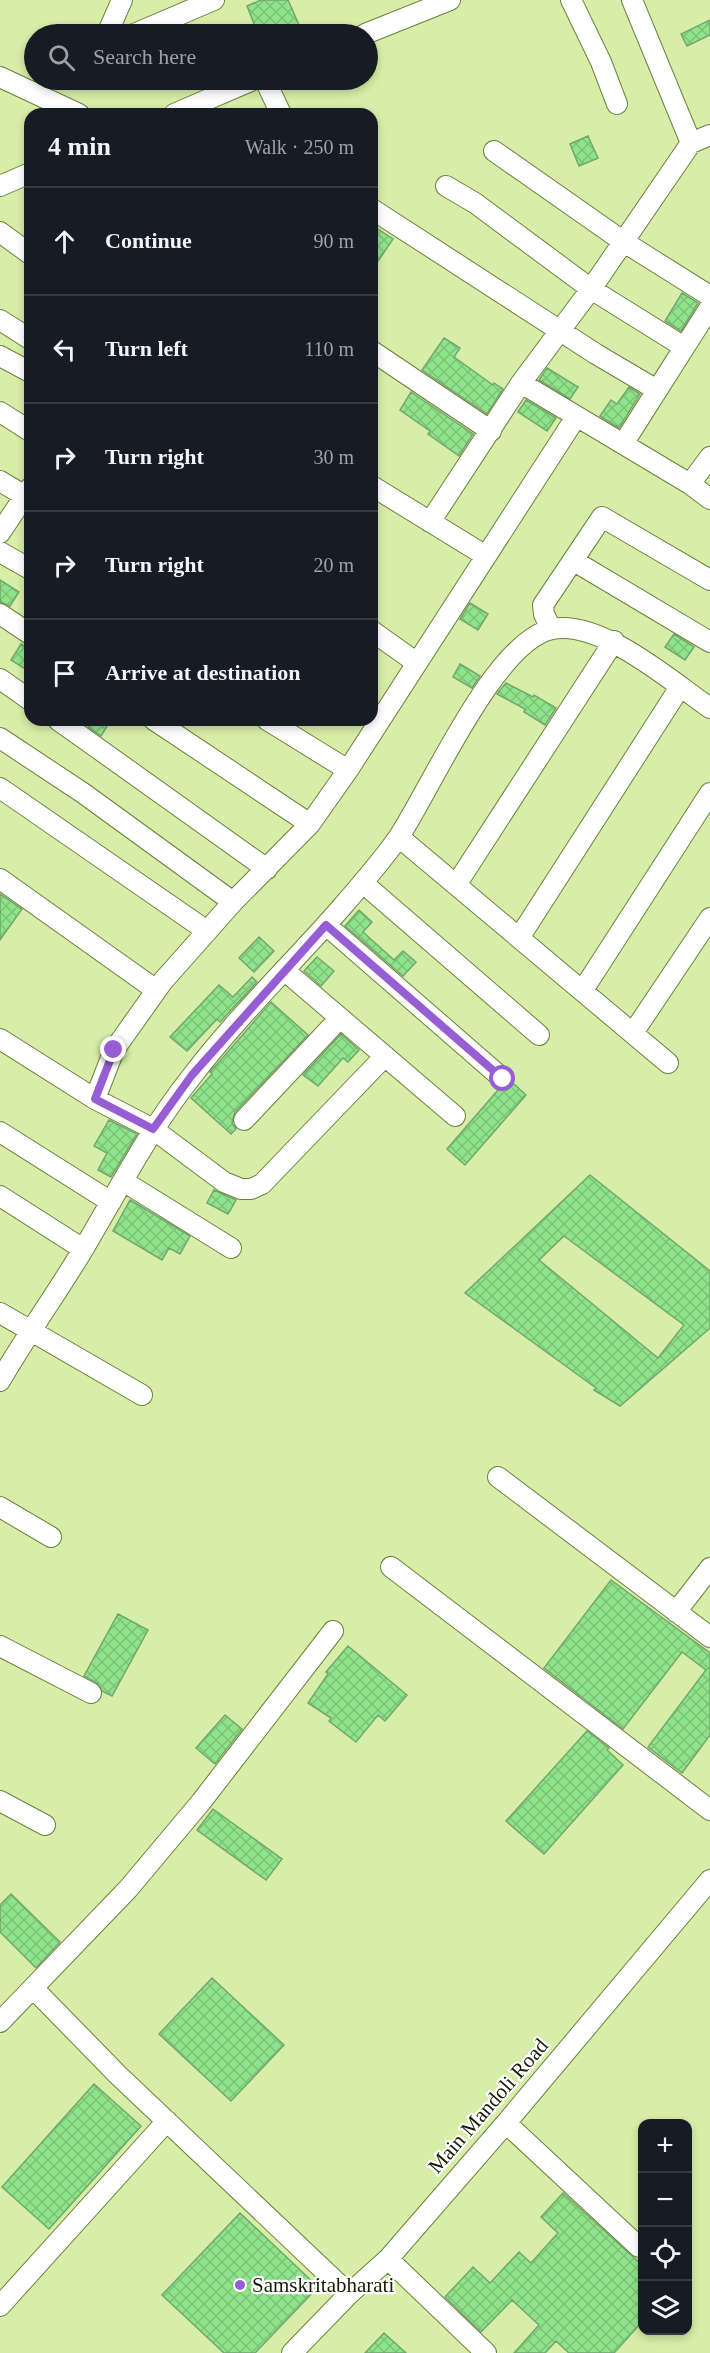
<!DOCTYPE html>
<meta charset="utf-8">
<style>
body{margin:0;font-family:"Times New Roman",serif;background:#20242c;color:#f1f3f6}
.controls{position:absolute;right:18px;bottom:18px;display:grid;overflow:hidden;border-radius:12px;box-shadow:0 3px 9px #0003}
.controls button{width:54px;height:54px;display:grid;place-items:center;padding:0;border:0;border-bottom:2px solid #363941;background:#171b24;color:#f1f3f6;font:30px sans-serif}
.stop{position:absolute;width:18px;height:18px;margin:-14px;border:4px solid #965dd5;border-radius:50%;background:#fff}
.stop.end{background:#965dd5;border-color:#fff;box-shadow:0 2px 6px #0008}
.list{margin:0;padding:0;list-style:none}
h2{display:flex;justify-content:space-between;align-items:center;height:78px;margin:0;padding:0 24px;font-size:26px}
h2 small{font-size:20px;font-weight:400;color:#9ea1a6}
.list li{display:grid;grid-template-columns:39px 1fr auto;gap:18px;align-items:center;box-sizing:border-box;height:108px;padding:0 24px;border-top:2px solid #363941}
.list b{display:block;font-size:22px;white-space:nowrap}
.list em{font-size:20px;font-style:normal;color:#9ea1a6}
.icon{flex:none;width:33px;height:33px;fill:none;stroke:currentColor;stroke-width:2;stroke-linecap:round;stroke-linejoin:round}
.map{position:relative;flex:none;width:710px;height:2353px;overflow:hidden}
.search{position:absolute;background:#171b24;box-shadow:0 3px 9px #0003;left:24px;top:24px;width:354px;height:66px;display:flex;align-items:center;gap:15px;box-sizing:border-box;padding:0 21px;border-radius:33px;color:#9ea1a6;font-size:22px}
.panel{position:absolute;background:#171b24;box-shadow:0 3px 9px #0003;left:24px;top:108px;width:354px;height:618px;border-radius:18px}
.map>svg:first-child{display:block}
</style>
<div class="map">
<svg width="710" height="2353" viewBox="0 0 710 2353">
<defs>
<pattern id="building-cross-hatch" width="8" height="8" patternUnits="userSpaceOnUse" patternTransform="scale(1.5)"><rect width="8" height="8" fill="#8fe48b"/><path d="M0 0l8 8M0 8l8-8" fill="none" stroke="#7bc376"/></pattern>
</defs>
<rect width="100%" height="100%" fill="#d6eea7"/>
<path fill="url(#building-cross-hatch)" stroke="#73a670" stroke-width="1.5" fill-rule="evenodd" d="M261 0H288L300 27 282 34H258L247 6Z
M710 20V35L687 46 681 34Z
M588 136 598 158 579 166 570 144Z
M372 225 393 239 372 270Z
M682 293 698 303 681 331 665 321Z
M444 338 460 348 454 357 493 385 494 383 503 389 487 414 422 370Z
M547 368 578 387 570 399 539 380Z
M629 387 640 394 619 428 600 416 611 400 617 404Z
M411 392 473 434 459 456 428 434 430 431 400 410Z
M526 400 556 418 547 431 518 412Z
M0 580 19 592 10 606 0 602Z
M470 603 488 614 478 630 460 619Z
M674 634 694 647 685 660 665 647Z
M21 644 30 649V672L11 660Z
M460 664 480 676 472 688 453 677Z
M506 683 533 697 534 695 556 708 545 725 524 712 525 709 497 694Z
M92 720H111L101 736 88 727Z
M0 894 22 909 0 940Z
M359 910 372 922 363 932 394 960 403 951 416 962 403 976 345 926Z
M259 937 274 951 254 972 239 958Z
M317 957 334 971 321 986 304 971Z
M252 977 257 982 220 1022 217 1019 187 1051 170 1037 219 985 233 997Z
M271 1002 308 1035 235 1112 232 1123 236 1129 231 1134 191 1098 212 1074 210 1072 219 1062Z
M341 1034 359 1050 348 1062 343 1058 318 1086 303 1075Z
M514 1084 526 1095 465 1165 447 1149 498 1090H507Z
M109 1120 137 1134 111 1177 98 1170 107 1153 94 1146Z
M590 1175 710 1271V1328L620 1406 594 1390 596 1388 465 1293ZM564 1236 684 1325 658 1358 539 1260Z
M214 1190 236 1200 228 1214 207 1203Z
M130 1200 190 1236 180 1254 169 1248 162 1260 113 1231Z
M611 1580 710 1653V1735L682 1773 648 1747 706 1670 682 1652 623 1729 544 1668Z
M118 1614 148 1630 112 1696 102 1691 97 1683 84 1676Z
M348 1646 407 1695 385 1721 378 1715 356 1742 329 1721 331 1718 308 1703 328 1674 326 1672Z
M225 1715 242 1729 215 1764 196 1748Z
M587 1731 609 1748 607 1750 623 1765 544 1854 506 1821Z
M213 1809 282 1859 266 1880 197 1830Z
M11 1894 60 1942 36 1968 0 1932V1905Z
M212 1978 284 2045 231 2101 159 2034Z
M94 2084 141 2126 49 2229 2 2187Z
M563 2193 642 2265V2322L614 2353H569L556 2341 545 2353H514L539 2325 512 2300 481 2332 445 2297 473 2267 490 2283 519 2252 531 2263 558 2233 541 2217Z
M240 2213 318 2287 255 2353H224L162 2295Z
M384 2333 406 2353H365Z"/>
<g fill="none" stroke-linecap="round" stroke-linejoin="round">
<g stroke="#6d813e" stroke-width="22">
<path id="minor" d="M571 0 601 62 617 104
M632 0 691 143 710 135
M107 34 122 0
M134 34 214 0
M365 34 450 0
M0 77 79 114
M265 80 281 114
M174 114 253 80
M494 151 624 242 710 296
M0 186 30 173
M446 186 475 203 591 289 684 347
M372 209 596 354 657 390
M0 232 30 254
M0 320 30 339
M372 351 491 431
M0 356 30 372
M521 383 690 484 710 499
M0 412 30 431
M623 444 710 307
M0 481 30 499
M690 484 710 457
M372 486 486 556
M430 522 521 383 591 289 691 143
M0 533 30 488
M0 552 30 569
M574 561 710 642
M0 614 30 634
M551 629 544 614 543 605 602 517 710 580
M372 631 417 663
M0 679 30 700
M58 720 267 869
M154 720 310 824
M267 720 348 770
M0 738 83 793 233 902
M0 788 207 931
M399 837 668 1063
M0 879 156 990
M363 883 539 1035
M456 885 614 641
M326 925 503 1079
M519 938 680 687
M284 970 455 1116
M583 990 710 793
M633 1033 710 918
M0 1039 95 1099 153 1129 224 1182 241 1189H251L262 1184 385 1056
M95 1099 114 1050 163 981 233 902 310 824 348 770 576 417
M244 1120 340 1018
M0 1132 111 1202
M123 1181 231 1248
M0 1196 83 1249
M0 1313 142 1395
M0 1381C26 1336 57 1293 84 1248 119 1189 149 1130 192 1076 237 1017 292 964 341 908 361 885 381 862 398 838 430 791 495 639 553 629 601 620 671 681 710 708
M498 1477 710 1637
M0 1507 51 1537
M391 1567 710 1810
M676 1612 710 1568
M0 1646 91 1693
M0 1801 45 1825
M33 1988 118 2075 349 2294
M0 2022 128 1889 201 1802 333 1631
M506 2123 639 2247
M388 2259 486 2353
M0 2306 167 2121
M292 2353 349 2294 388 2259 506 2123 710 1880"/>
</g>
<use href="#minor" stroke="#fff" stroke-width="20"/>
</g>
<g fill="none" stroke-linecap="round" stroke-linejoin="round">
<path stroke="#965dd5" stroke-width="8" d="M114 1050 95 1099 153 1129 192 1075 326 925 503 1079"/>
</g>
<circle fill="#965dd5" stroke="#fff" stroke-width="2" cx="240" cy="2285" r="6"/>
<g text-anchor="middle" stroke-width="4.5" stroke-linejoin="round" paint-order="stroke">
<g font-size="21" fill="#161d03" stroke="#fff">
<text transform="translate(488 2106) rotate(-49)" y="7">Main Mandoli Road</text>
</g>
<g font-size="21" fill="#161d03" stroke="#fff" text-anchor="start">
<text x="252" y="2292">Samskritabharati</text>
</g>
</g>
</svg>
<div class="controls">
<button>+</button>
<button>−</button>
<button><svg class="icon" aria-label="locate" viewBox="0 0 24 24"><circle cx="12" cy="12" r="6"/><path d="M12 2v4M12 18v4M2 12h4M18 12h4"/></svg></button>
<button><svg class="icon" aria-label="layers" viewBox="0 0 24 24"><path d="M12 4l9 5-9 5-9-5zM3 14l9 5 9-5"/></svg></button>
</div>
<div class="stop" style="left:503px;top:1079px"></div>
<div class="stop end" style="left:114px;top:1050px"></div>
<div class="search"><svg class="icon" aria-label="search" viewBox="0 0 24 24"><circle cx="10" cy="10" r="6"/><path d="M15 15l6 6"/></svg>Search here</div>
<section class="panel">
<h2>4 min<small>Walk · 250 m</small></h2>
<ul class="list">
<li><svg class="icon" aria-label="ahead" viewBox="0 0 24 24"><path d="M12 20V5M6 11l6-6 6 6"/></svg><div><b>Continue</b></div><em>90 m</em></li>
<li><svg class="icon" aria-label="left" viewBox="0 0 24 24"><path d="M17 20v-9H6M10 6l-5 5 5 5"/></svg><div><b>Turn left</b></div><em>110 m</em></li>
<li><svg class="icon" aria-label="right" viewBox="0 0 24 24"><path d="M7 20v-9h11M14 6l5 5-5 5"/></svg><div><b>Turn right</b></div><em>30 m</em></li>
<li><svg class="icon" aria-label="right" viewBox="0 0 24 24"><path d="M7 20v-9h11M14 6l5 5-5 5"/></svg><div><b>Turn right</b></div><em>20 m</em></li>
<li><svg class="icon" aria-label="arrive" viewBox="0 0 24 24"><path d="M6 21V4h12l-3 4 3 4H6"/></svg><div><b>Arrive at destination</b></div></li>
</ul>
</section>
</div>
